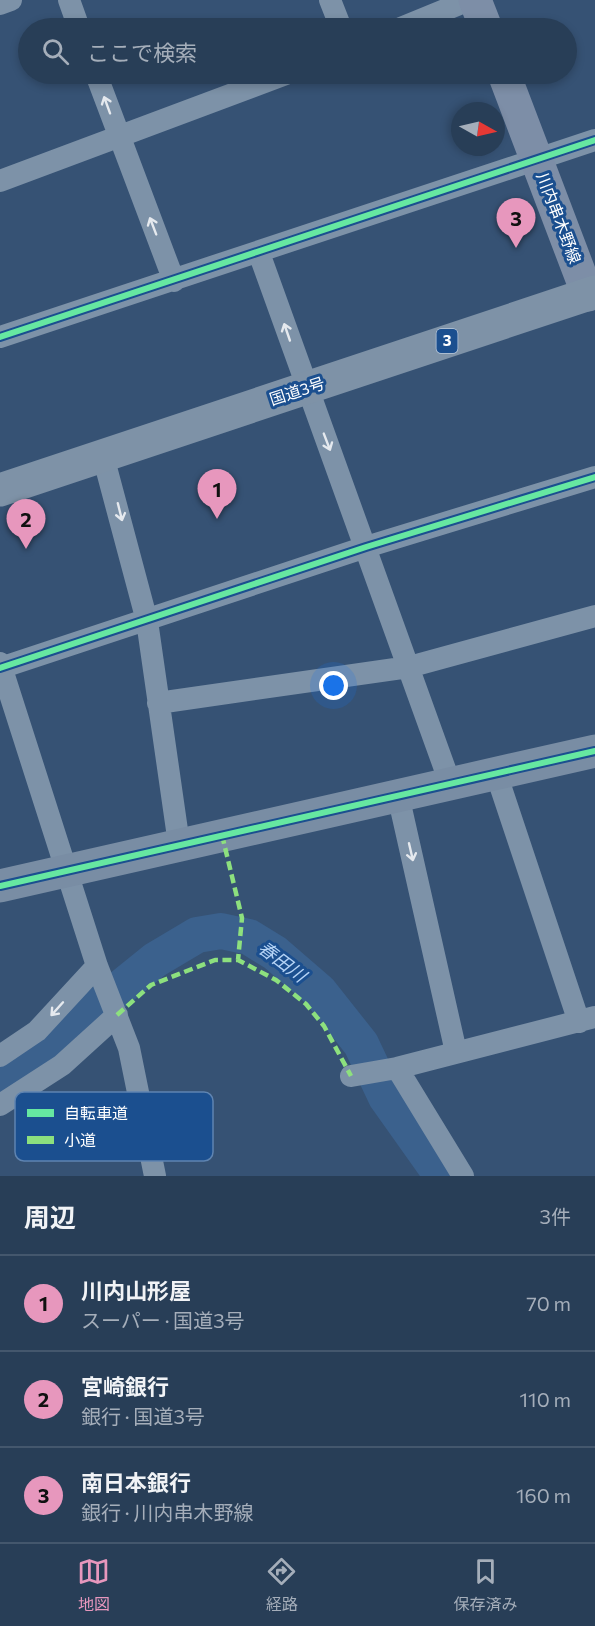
<!DOCTYPE html>
<html lang="ja">
<meta charset="utf-8">
<style>
body{margin:0;font-family:Commissioner,"Noto Sans JP",sans-serif;background:#344961;color:#f1f3f6}
.compass{position:absolute;left:451px;top:102px;width:54px;height:54px;border-radius:50%;background:#283e57;box-shadow:0 3px 9px #0003;rotate:98deg}
.you{position:absolute;left:334px;top:686px;width:21px;height:21px;margin:-15px;border:4px solid #fff;border-radius:50%;background:#1a73e8;box-shadow:0 0 0 9px #1a73e833}
.badge{display:grid;place-items:center;width:39px;height:39px;border-radius:50%;background:#e797bd;color:#111;font-size:20px;font-weight:700}
.pin{position:absolute;translate:-50% -50px;filter:drop-shadow(0 2px 3px #0008)}
.pin::after{content:'';position:absolute;top:32px;width:21px;height:18px;background:inherit;clip-path:polygon(0 0,100% 0,50% 100%)}
.list{margin:0;padding:0;list-style:none}
h2{display:flex;justify-content:space-between;align-items:center;height:78px;margin:0;padding:0 24px;font-size:26px}
h2 small{font-size:20px;font-weight:400;color:#a5aeba}
.list li{display:grid;grid-template-columns:39px 1fr auto;gap:18px;align-items:center;box-sizing:border-box;height:96px;padding:0 24px;border-top:2px solid #44576d}
.list b{display:block;font-size:22px;white-space:nowrap}
.list p{margin:0;font-size:20px;white-space:nowrap;color:#a5aeba}
.list em{font-size:20px;font-style:normal;color:#a5aeba}
.icon{flex:none;width:33px;height:33px;fill:none;stroke:currentColor;stroke-width:2;stroke-linecap:round;stroke-linejoin:round}
.map{position:relative;flex:none;width:595px;height:1176px;overflow:hidden}
.search{position:absolute;background:#283e57;box-shadow:0 3px 9px #0003;left:18px;right:18px;top:18px;height:66px;display:flex;align-items:center;gap:15px;box-sizing:border-box;padding:0 21px;border-radius:33px;color:#a5aeba;font-size:22px}
.sheet{height:366px;background:#283e57}
nav{display:flex;justify-content:space-around;align-items:center;box-sizing:border-box;height:84px;border-top:2px solid #44576d;background:#283e57;font-size:16px;color:#a5aeba}
nav a{display:grid;justify-items:center;gap:3px}
nav .on{color:#e797bd}
.map>svg:first-child{display:block}
</style>
<div class="map">
<svg width="595" height="1176" viewBox="0 0 595 1176">
<rect width="100%" height="100%" fill="#365274"/>
<g fill="none" stroke-linecap="round" stroke-linejoin="round">
<path stroke="#3b618d" stroke-width="36" d="M0 1085 155 960 197 935 221 931 249 937 275 953 319 991 361 1044 386 1097 442 1176"/>
<path stroke="#7d92a8" stroke-width="22" d="M69 0 79 28
M330 0 341 28
M0 4 11 0
M401 28 469 0
M96 74 174 281
M0 181 286 74
M259 253 450 783
M0 337 595 140
M103 456 147 621 179 844
M0 663 97 966 129 1048 155 1176
M0 668 366 547 595 477
M158 703 409 667 595 616
M496 773 579 1022
M398 795 456 1052
M0 1056 37 1031 97 966
M397 1068 463 1176
M351 1076 397 1068 595 1017
M0 1105 62 1065 117 1015"/>
<path stroke="#798da4" stroke-width="33" d="M0 886 595 751"/>
<path stroke="#7d8ea7" stroke-width="33" d="M475 0 486 28
M504 74 588 295"/>
<path stroke="#7e92a7" stroke-width="33" d="M0 490 595 292"/>
<path stroke="#8de07e" stroke-width="4.5" stroke-dasharray="9 4.5" stroke-linecap="butt" d="M222 835 242 918 238 960
M117 1015 151 985 215 960H238L276 980 306 1004 324 1026 351 1076"/>
<g stroke="#1b4f8f" stroke-width="10">
<path id="cycleway" d="M0 337 595 140
M0 668 366 547 595 477
M0 886 595 751"/>
</g>
<use href="#cycleway" stroke="#66e7a1" stroke-width="6"/>
</g>
<defs><path id="oneway-shaft" d="M-6 0H5M1.5-3L5.5 0L1.5 3" fill="none" stroke-width="1.6" stroke-linecap="round" stroke-linejoin="round" transform="scale(1.5)"/></defs>
<g stroke="#e5e9ee">
<use href="#oneway-shaft" transform="translate(107 105) rotate(-110)"/>
<use href="#oneway-shaft" transform="translate(153 226) rotate(-111)"/>
<use href="#oneway-shaft" transform="translate(287 332) rotate(-109)"/>
<use href="#oneway-shaft" transform="translate(327 442) rotate(69)"/>
<use href="#oneway-shaft" transform="translate(120 512) rotate(76)"/>
<use href="#oneway-shaft" transform="translate(411 852) rotate(77)"/>
<use href="#oneway-shaft" transform="translate(57 1009) rotate(132)"/>
</g>
<g text-anchor="middle" stroke-width="6" stroke-linejoin="round" paint-order="stroke">
<rect fill="#1b4f8f" stroke="#bbcadd" stroke-width="1.5" x="436.5" y="329" width="21" height="24" rx="4.5"/>
<g font-size="15" font-weight="bold" fill="#fff">
<text x="447" y="346">3</text>
</g>
<g font-size="16" fill="#fff" stroke="#1b4f8f">
<text transform="translate(559 218) rotate(69)" y="6">川内串木野線</text>
<text transform="translate(297 391) rotate(-18)" y="6">国道3号</text>
</g>
<g font-size="18" font-style="italic" fill="#b5d3f5" stroke="#1b4f8f">
<text transform="translate(282 962) rotate(37)" y="6">春田川</text>
</g>
</g>
<rect x="15" y="1092" width="198" height="69" rx="9" fill="#1b4f8f" stroke="#5f84b1" stroke-width="1.5"/>
<rect x="27" y="1109" width="27" height="8" fill="#66e7a1"/>
<rect x="27" y="1136" width="27" height="8" fill="#8de07e"/>
<g font-size="16" fill="#fff">
<text x="64" y="1119">自転車道</text>
<text x="64" y="1146">小道</text>
</g>
</svg>
<svg class="compass" viewBox="-18 -18 36 36"><path d="M0-13l5 13h-10z" fill="#e53935"/><path d="M0 13l5-13h-10z" fill="#a5aeba"/></svg>
<div class="you"></div>
<div class="pin badge" style="left:217px;top:519px">1</div>
<div class="pin badge" style="left:26px;top:549px">2</div>
<div class="pin badge" style="left:516px;top:248px">3</div>
<div class="search"><svg class="icon" aria-label="search" viewBox="0 0 24 24"><circle cx="10" cy="10" r="6"/><path d="M15 15l6 6"/></svg>ここで検索</div>
</div>
<section class="sheet">
<h2>周辺<small>3件</small></h2>
<ul class="list">
<li><span class="badge">1</span><div><b>川内山形屋</b><p>スーパー · 国道3号</p></div><em>70 m</em></li>
<li><span class="badge">2</span><div><b>宮崎銀行</b><p>銀行 · 国道3号</p></div><em>110 m</em></li>
<li><span class="badge">3</span><div><b>南日本銀行</b><p>銀行 · 川内串木野線</p></div><em>160 m</em></li>
</ul>
</section>
<nav>
<a class="on"><svg class="icon" aria-label="map" viewBox="0 0 24 24"><path d="M3 6l6-2 6 2 6-2v14l-6 2-6-2-6 2zM9 4v14M15 6v14"/></svg>地図</a>
<a><svg class="icon" aria-label="directions" viewBox="0 0 24 24"><path d="M12 3l9 9-9 9-9-9zM9 14v-3h6M13 9l2 2-2 2"/></svg>経路</a>
<a><svg class="icon" aria-label="saved" viewBox="0 0 24 24"><path d="M7 4h10v16l-5-4-5 4z"/></svg>保存済み</a>
</nav>
